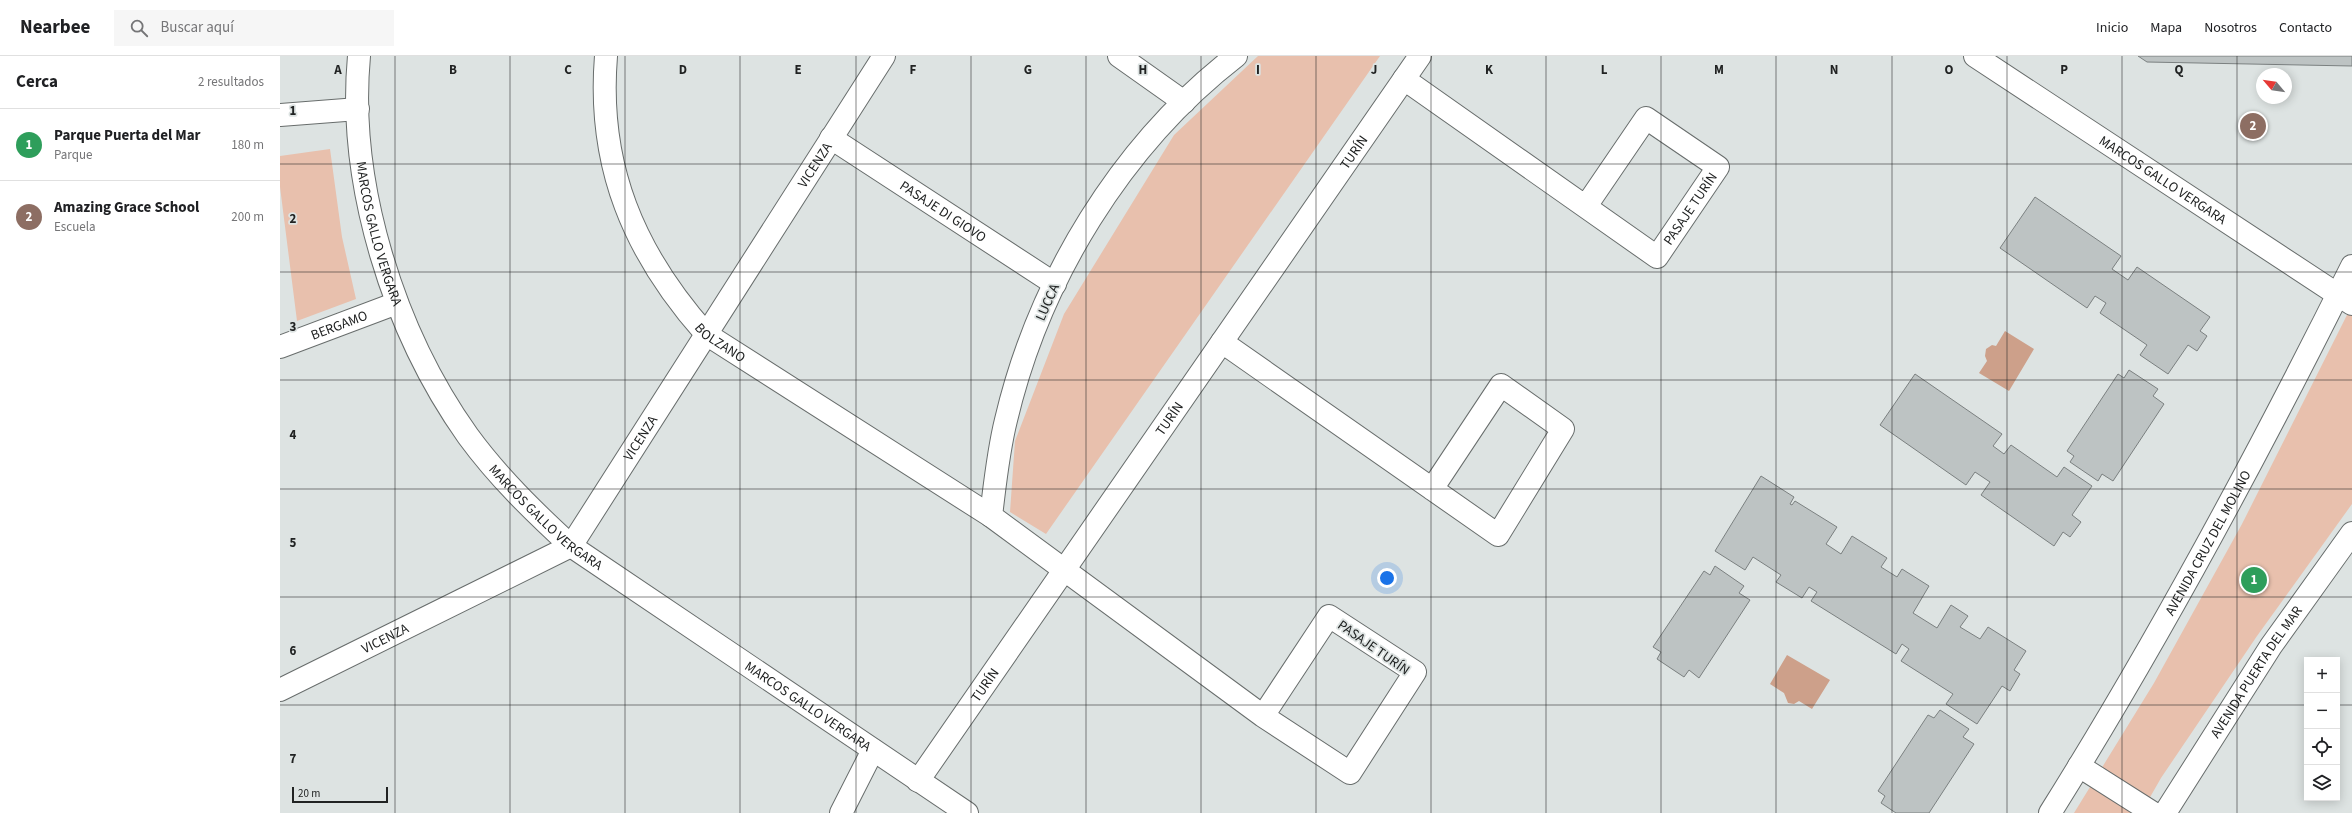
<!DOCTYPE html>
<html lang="es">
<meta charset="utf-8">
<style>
body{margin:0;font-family:"Source Sans 3",sans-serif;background:#f6f6f6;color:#202124}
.controls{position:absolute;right:12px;bottom:12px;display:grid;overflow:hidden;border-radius:0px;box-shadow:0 2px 10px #0003}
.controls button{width:36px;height:36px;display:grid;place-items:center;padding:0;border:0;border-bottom:1px solid #e0e0e0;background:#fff;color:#202124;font:20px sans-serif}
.compass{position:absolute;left:1976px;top:12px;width:36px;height:36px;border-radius:50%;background:#fff;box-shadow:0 2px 10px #0003;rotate:299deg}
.scale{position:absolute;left:12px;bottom:10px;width:96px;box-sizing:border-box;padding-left:4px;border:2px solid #212323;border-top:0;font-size:11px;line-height:14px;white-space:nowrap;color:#212323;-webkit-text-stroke:3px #dde3e2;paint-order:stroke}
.you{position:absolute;left:1107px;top:522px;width:14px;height:14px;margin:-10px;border:3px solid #fff;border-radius:50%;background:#1a73e8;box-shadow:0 0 0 6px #1a73e833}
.badge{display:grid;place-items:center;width:26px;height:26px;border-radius:50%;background:#ea580c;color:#fff;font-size:13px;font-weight:700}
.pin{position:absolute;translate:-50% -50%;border:2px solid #fff;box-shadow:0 1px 4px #0006}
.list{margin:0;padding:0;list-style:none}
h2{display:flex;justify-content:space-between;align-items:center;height:52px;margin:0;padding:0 16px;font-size:17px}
h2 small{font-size:13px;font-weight:400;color:#757577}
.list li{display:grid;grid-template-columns:26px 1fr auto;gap:12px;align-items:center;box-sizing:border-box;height:72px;padding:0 16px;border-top:1px solid #e0e0e0}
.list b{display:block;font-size:15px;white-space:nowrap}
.list p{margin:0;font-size:13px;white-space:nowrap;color:#757577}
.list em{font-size:13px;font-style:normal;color:#757577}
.icon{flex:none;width:22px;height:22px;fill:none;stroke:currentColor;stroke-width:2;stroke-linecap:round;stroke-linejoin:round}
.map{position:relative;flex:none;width:2072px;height:757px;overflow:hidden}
header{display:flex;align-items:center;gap:24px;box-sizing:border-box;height:56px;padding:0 20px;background:#fff;border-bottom:1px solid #e0e0e0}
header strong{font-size:19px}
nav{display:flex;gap:22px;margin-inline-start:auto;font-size:14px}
.search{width:280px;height:36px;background:#f6f6f6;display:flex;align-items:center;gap:10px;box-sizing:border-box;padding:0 14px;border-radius:0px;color:#757577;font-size:15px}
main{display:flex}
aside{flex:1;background:#fff}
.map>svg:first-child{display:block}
</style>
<header>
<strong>Nearbee</strong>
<div class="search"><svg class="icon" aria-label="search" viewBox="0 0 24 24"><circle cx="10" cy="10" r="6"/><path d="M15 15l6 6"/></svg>Buscar aquí</div>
<nav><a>Inicio</a><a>Mapa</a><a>Nosotros</a><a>Contacto</a></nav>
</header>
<main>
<aside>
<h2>Cerca<small>2 resultados</small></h2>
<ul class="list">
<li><span class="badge" style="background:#2e9e5b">1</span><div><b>Parque Puerta del Mar</b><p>Parque</p></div><em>180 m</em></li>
<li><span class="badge" style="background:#8d6e63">2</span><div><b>Amazing Grace School</b><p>Escuela</p></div><em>200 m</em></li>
</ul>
</aside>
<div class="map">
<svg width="2072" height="757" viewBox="0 0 2072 757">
<rect width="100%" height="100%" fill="#dde3e2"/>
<path fill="#e8c0ad" d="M978 0H1100L766 478 730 456 735 385 784 258 894 79Z
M50 93 62 181 76 243 17 265 0 131V100Z
M2072 249V448L1977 580 1881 722 1861 757H1794L1874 627 1962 468Z"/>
<path fill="#cda08a" d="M1725 275 1754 293 1729 335 1699 317 1707 305 1705 300 1706 293 1712 289 1716 290Z
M1507 599 1550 624 1532 653 1519 645 1514 648 1508 647 1504 637 1490 628Z"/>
<path fill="#bdc3c3" stroke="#7b8080" d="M1858 0H2072V10L1867 6Z
M1755 141 1841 200 1832 213 1848 224 1857 211 1930 261 1920 275 1927 280 1917 295 1908 289 1888 318 1860 299 1867 289 1820 257 1826 247 1815 240 1807 252 1720 192Z
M1849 314 1878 333 1873 340 1884 348 1833 425 1822 418 1818 425 1790 406 1794 400 1787 395 1838 318 1844 322Z
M1635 318 1722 378 1713 390 1724 398 1731 389 1777 421 1784 411 1812 430 1792 459 1801 466 1790 481 1783 476 1774 490 1701 439 1710 426 1695 416 1686 429 1600 369Z
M1481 420 1514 441 1510 448 1512 449 1515 445 1557 471 1546 488 1561 498 1572 480 1607 502 1601 511 1617 521 1622 513 1649 530 1633 557 1657 572 1671 549 1688 560 1680 571 1700 583 1708 571 1746 595 1734 614 1740 618 1730 635 1722 630 1697 668 1666 648 1673 638 1621 605 1629 593 1622 588 1616 598 1531 545 1537 536 1529 531 1522 542 1496 526 1501 519 1473 501 1465 514 1435 495Z
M1435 510 1464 530 1459 537 1470 544 1419 622 1409 614 1404 621 1377 603 1381 596 1373 591 1424 515 1430 519Z
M1660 654 1689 673 1683 681 1694 688 1649 757H1616L1601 747 1605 740 1598 735 1648 659 1654 662Z"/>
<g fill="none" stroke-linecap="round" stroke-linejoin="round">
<g stroke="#686d6c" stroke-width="24">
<g id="street">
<path id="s1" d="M79 0C67 128 114 276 188 380 218 421 254 456 291 490L687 757"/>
<path id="s2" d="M326 0C317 110 354 197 426 278L711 460"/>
<path d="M839 0 904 46"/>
<path d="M956 0C841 89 759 224 726 364 718 396 715 428 711 460L983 660 1070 717 1135 616 1049 560 983 660"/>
<path id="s3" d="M1695 0 2072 248"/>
<path id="s4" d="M1124 23 1377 201 1438 111 1366 62 1306 150"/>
<path d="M0 59 78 53"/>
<path id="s5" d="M551 82 775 228"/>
<path d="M942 286 1218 479 1283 373 1221 329 1152 433"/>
<path id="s6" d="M0 291 117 247"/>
<path id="s7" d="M0 634 291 490 604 0"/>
<path d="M1799 710 1873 757"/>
<path id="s8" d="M638 725 1140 0"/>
<path d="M561 757 593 694"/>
</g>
</g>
<g stroke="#686d6c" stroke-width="24">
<g id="secondary">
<path id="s9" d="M1770 757C1881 580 1979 397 2072 210"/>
<path id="s10" d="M1885 757 1991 590 2072 477"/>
</g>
</g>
<use href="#street" stroke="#fff" stroke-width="22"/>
<use href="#secondary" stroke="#fff" stroke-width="22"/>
</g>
<path fill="none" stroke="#212323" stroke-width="1" stroke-opacity="0.55" d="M115 0V757M230 0V757M345 0V757M460 0V757M576 0V757M691 0V757M806 0V757M921 0V757M1036 0V757M1151 0V757M1266 0V757M1381 0V757M1496 0V757M1612 0V757M1727 0V757M1842 0V757M1957 0V757M0 108H2072M0 216H2072M0 324H2072M0 433H2072M0 541H2072M0 649H2027M2057 649H2072"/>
<g text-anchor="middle" stroke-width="3.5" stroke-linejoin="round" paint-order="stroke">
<g font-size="14" fill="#212323" stroke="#dde3e2">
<text dy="5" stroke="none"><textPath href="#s8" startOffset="765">TURÍN</textPath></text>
<text dy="5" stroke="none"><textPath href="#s7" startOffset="777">VICENZA</textPath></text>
<text dy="5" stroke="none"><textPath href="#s3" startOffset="225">MARCOS GALLO VERGARA</textPath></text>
<text dy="5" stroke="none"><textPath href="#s4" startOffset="368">PASAJE TURÍN</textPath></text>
<text dy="5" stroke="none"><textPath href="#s5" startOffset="134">PASAJE DI GIOVO</textPath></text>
<text dy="5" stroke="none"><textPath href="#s1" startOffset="180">MARCOS GALLO VERGARA</textPath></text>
<text transform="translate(767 246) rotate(-66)" y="5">LUCCA</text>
<text dy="5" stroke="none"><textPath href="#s6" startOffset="63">BERGAMO</textPath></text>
<text dy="5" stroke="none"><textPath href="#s2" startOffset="321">BOLZANO</textPath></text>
<text dy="5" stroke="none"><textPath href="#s8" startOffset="441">TURÍN</textPath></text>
<text dy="5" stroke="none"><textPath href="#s7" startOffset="453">VICENZA</textPath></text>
<text dy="5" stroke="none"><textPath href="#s1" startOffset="516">MARCOS GALLO VERGARA</textPath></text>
<text dy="5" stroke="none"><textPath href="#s9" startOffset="313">AVENIDA CRUZ DEL MOLINO</textPath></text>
<text dy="5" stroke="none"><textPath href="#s7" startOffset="117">VICENZA</textPath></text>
<text transform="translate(1094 591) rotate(35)" y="5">PASAJE TURÍN</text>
<text dy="5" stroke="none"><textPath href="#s10" startOffset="168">AVENIDA PUERTA DEL MAR</textPath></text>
<text dy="5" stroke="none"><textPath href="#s8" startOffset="117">TURÍN</textPath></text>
<text dy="5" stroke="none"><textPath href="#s1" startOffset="840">MARCOS GALLO VERGARA</textPath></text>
</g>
</g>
<g font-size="13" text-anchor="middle" font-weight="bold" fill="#212323" stroke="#dde3e2" stroke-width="3.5" stroke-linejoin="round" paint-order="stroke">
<text x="58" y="18">A</text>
<text x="173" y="18">B</text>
<text x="288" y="18">C</text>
<text x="403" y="18">D</text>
<text x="518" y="18">E</text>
<text x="633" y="18">F</text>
<text x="748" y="18">G</text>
<text x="863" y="18">H</text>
<text x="978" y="18">I</text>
<text x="1094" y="18">J</text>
<text x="1209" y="18">K</text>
<text x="1324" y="18">L</text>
<text x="1439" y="18">M</text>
<text x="1554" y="18">N</text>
<text x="1669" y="18">O</text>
<text x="1784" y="18">P</text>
<text x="1899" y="18">Q</text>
<text x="13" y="59">1</text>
<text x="13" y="167">2</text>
<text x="13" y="275">3</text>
<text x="13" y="383">4</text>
<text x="13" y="491">5</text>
<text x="13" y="599">6</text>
<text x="13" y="707">7</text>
</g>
</svg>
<div class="controls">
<button>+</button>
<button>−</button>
<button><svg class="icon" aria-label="locate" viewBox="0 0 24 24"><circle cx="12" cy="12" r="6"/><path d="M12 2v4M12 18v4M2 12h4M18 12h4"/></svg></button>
<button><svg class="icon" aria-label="layers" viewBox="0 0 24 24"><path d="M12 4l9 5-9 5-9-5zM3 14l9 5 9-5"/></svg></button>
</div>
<svg class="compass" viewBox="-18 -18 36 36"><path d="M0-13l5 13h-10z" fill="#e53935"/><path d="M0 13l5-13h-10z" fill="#757577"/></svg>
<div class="scale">20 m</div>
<div class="you"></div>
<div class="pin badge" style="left:1974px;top:524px;background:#2e9e5b">1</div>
<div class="pin badge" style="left:1973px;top:70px;background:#8d6e63">2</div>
</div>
</main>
